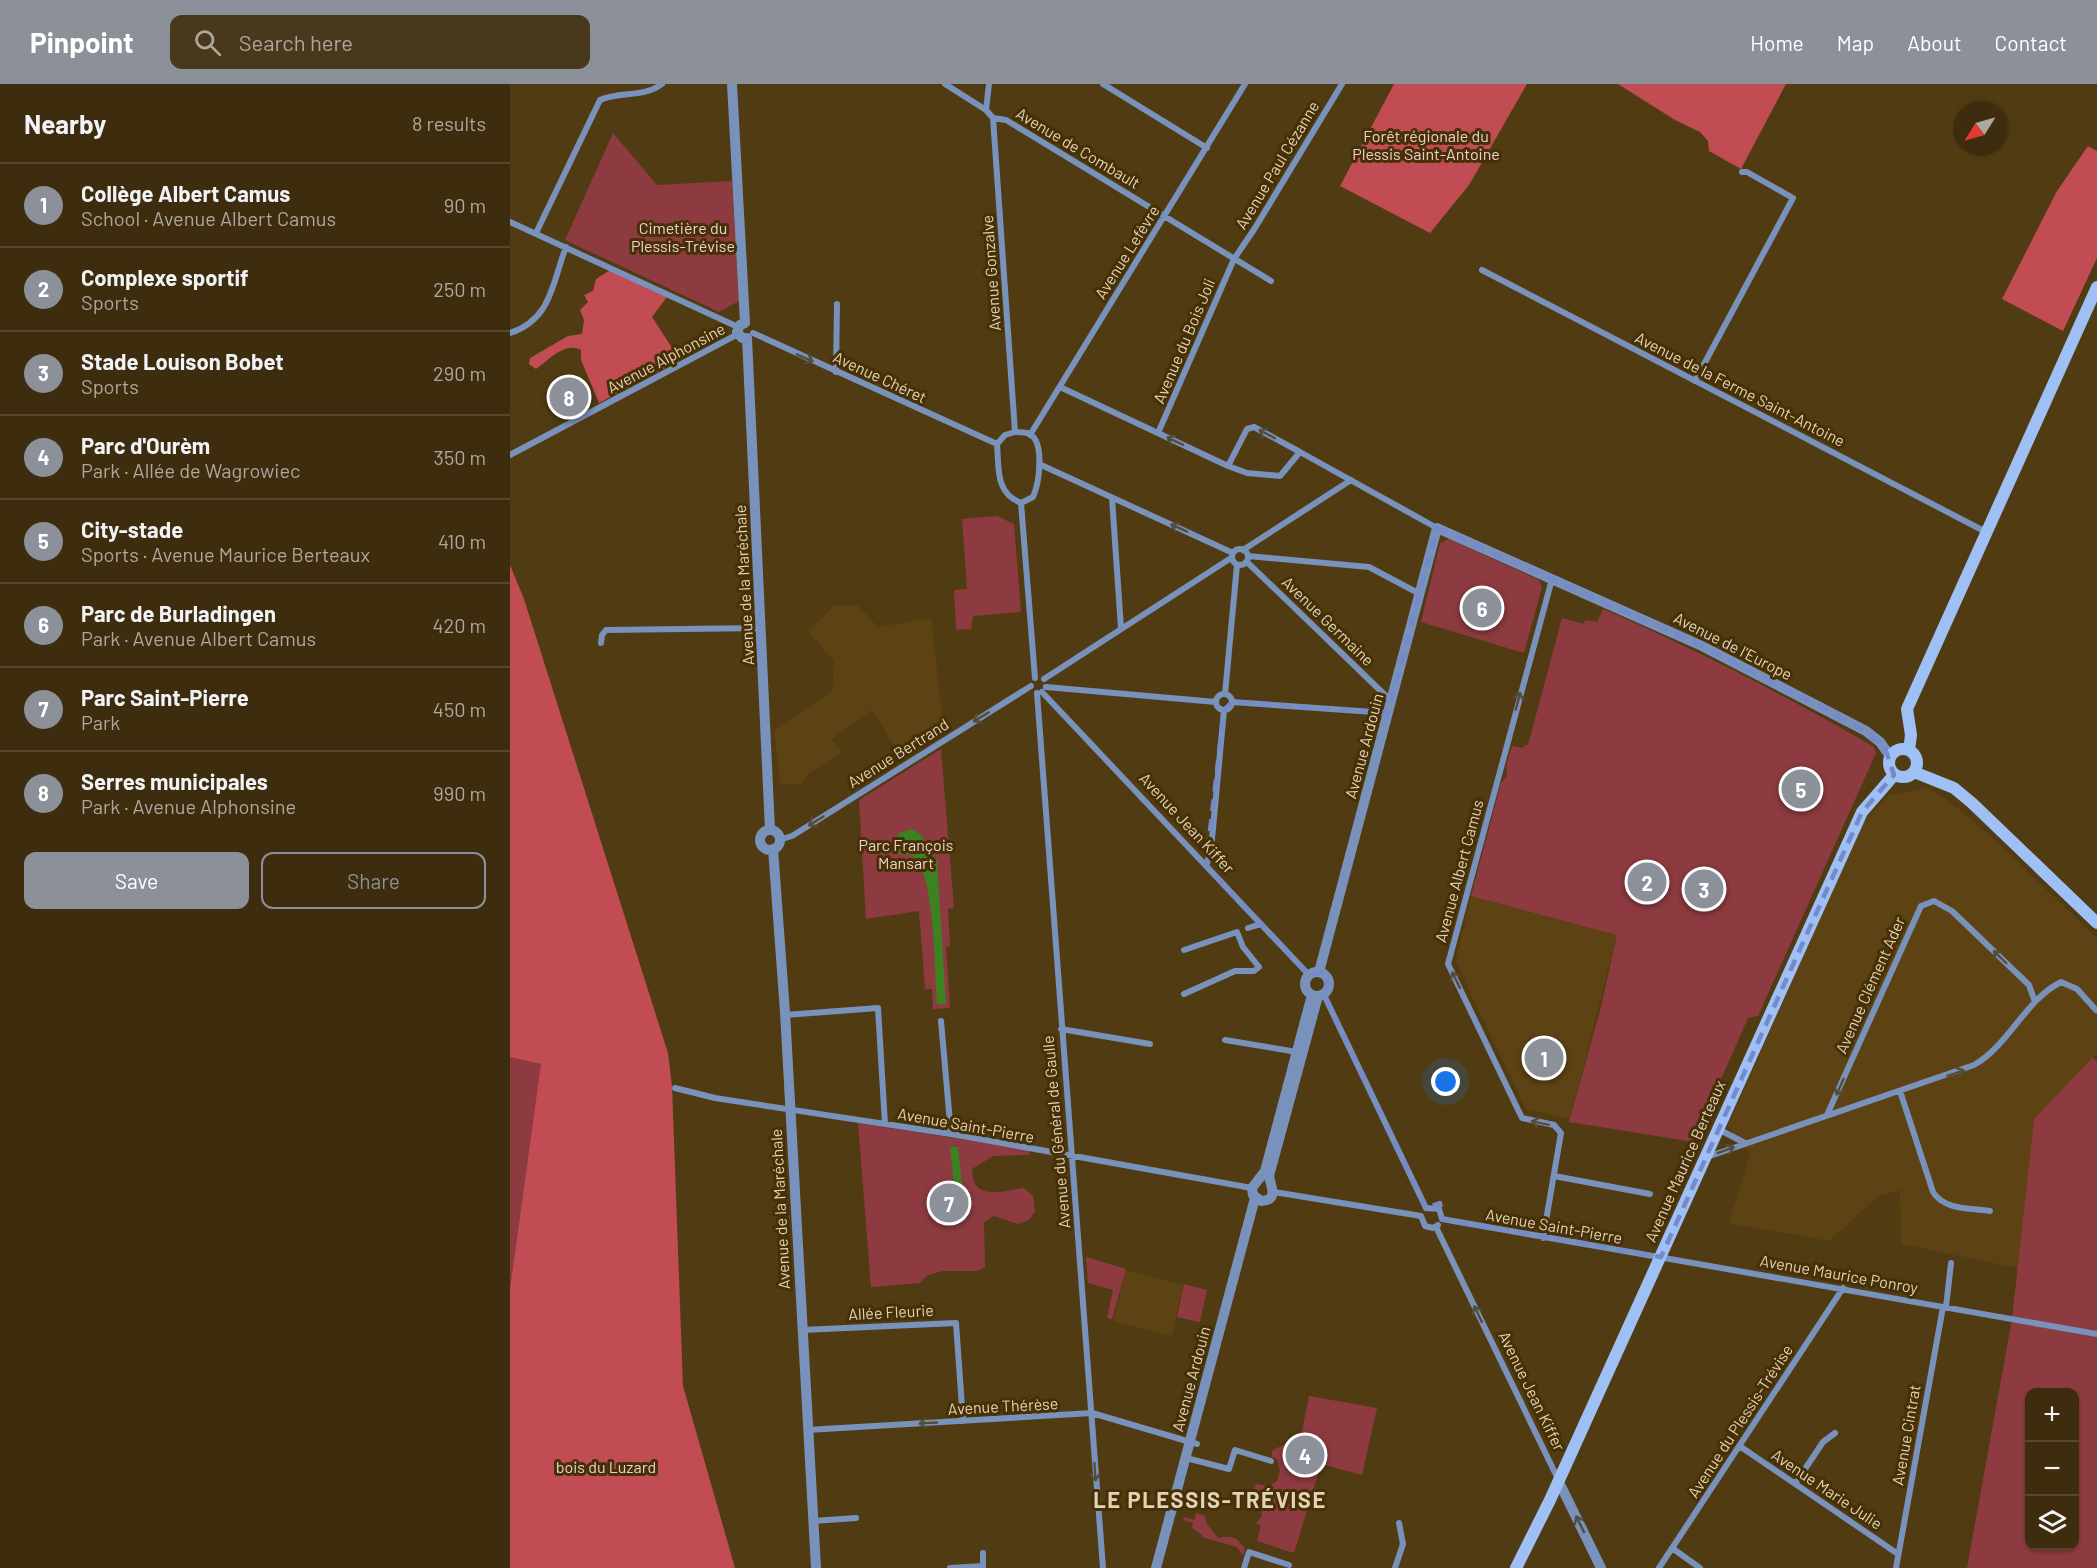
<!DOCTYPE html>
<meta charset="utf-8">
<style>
body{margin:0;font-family:Barlow,sans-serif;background:#48381c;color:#f1f3f6}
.controls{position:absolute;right:18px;bottom:18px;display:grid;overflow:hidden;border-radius:12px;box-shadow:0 2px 4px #0004}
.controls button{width:54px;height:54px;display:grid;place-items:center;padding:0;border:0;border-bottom:2px solid #56482e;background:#3d2c0e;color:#f1f3f6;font:30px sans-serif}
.compass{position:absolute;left:1443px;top:18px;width:54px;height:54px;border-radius:50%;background:#3d2c0e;box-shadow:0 2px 4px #0004;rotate:233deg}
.you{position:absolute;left:936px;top:998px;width:21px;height:21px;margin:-15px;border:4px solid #fff;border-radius:50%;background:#1a73e8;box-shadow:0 0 0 9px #1a73e833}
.badge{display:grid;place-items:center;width:39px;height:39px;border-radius:50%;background:#8c9099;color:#fff;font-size:20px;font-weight:700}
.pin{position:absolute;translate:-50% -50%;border:3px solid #fff;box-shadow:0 2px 6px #0006}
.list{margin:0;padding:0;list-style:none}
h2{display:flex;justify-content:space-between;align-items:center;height:78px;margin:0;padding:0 24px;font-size:26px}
h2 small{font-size:20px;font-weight:400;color:#ada79e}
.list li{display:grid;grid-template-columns:39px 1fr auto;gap:18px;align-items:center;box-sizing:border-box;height:84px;padding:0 24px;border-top:2px solid #56482e}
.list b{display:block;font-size:22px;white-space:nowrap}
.list p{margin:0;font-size:20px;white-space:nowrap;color:#ada79e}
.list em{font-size:20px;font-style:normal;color:#ada79e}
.actions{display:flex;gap:12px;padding:18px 24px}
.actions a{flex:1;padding:14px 0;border:2px solid #8c9099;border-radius:12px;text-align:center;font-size:21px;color:#8c9099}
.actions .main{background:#8c9099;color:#fff}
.icon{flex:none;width:33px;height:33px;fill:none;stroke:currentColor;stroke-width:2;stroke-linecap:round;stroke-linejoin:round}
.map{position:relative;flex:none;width:1587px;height:1484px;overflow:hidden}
header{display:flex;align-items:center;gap:36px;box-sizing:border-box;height:84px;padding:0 30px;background:#8c9099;color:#fff}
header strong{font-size:28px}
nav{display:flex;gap:33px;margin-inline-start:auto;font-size:21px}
.search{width:420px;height:54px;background:#48381c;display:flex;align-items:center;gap:15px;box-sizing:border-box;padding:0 21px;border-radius:12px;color:#ada79e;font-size:22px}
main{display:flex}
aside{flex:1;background:#3d2c0e}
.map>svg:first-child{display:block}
</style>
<header>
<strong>Pinpoint</strong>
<div class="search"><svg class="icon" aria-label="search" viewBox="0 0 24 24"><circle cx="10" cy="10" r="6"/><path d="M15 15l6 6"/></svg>Search here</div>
<nav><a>Home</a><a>Map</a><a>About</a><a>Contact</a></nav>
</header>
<main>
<aside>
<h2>Nearby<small>8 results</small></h2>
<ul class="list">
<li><span class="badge">1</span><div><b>Collège Albert Camus</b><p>School · Avenue Albert Camus</p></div><em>90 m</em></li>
<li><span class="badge">2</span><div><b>Complexe sportif</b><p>Sports</p></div><em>250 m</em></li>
<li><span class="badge">3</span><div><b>Stade Louison Bobet</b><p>Sports</p></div><em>290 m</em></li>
<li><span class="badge">4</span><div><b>Parc d'Ourèm</b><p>Park · Allée de Wagrowiec</p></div><em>350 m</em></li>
<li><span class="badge">5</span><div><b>City-stade</b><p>Sports · Avenue Maurice Berteaux</p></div><em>410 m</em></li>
<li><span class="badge">6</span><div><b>Parc de Burladingen</b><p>Park · Avenue Albert Camus</p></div><em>420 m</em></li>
<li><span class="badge">7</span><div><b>Parc Saint-Pierre</b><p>Park</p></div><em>450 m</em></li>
<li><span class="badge">8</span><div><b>Serres municipales</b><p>Park · Avenue Alphonsine</p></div><em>990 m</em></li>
</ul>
<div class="actions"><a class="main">Save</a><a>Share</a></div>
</aside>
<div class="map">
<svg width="1587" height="1484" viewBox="0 0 1587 1484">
<rect width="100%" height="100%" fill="#513b12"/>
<path fill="#5d4313" d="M325 521 348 522 368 543 421 534 434 647 393 675 361 626 322 655 332 668 299 689 292 700 271 701 264 647 322 607 324 577 298 547Z
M1416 704 1437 715 1488 759 1587 854V970L1524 1035 1508 1184 1391 1160 1390 1106 1367 1113 1319 1157 1219 1139 1240 1070 1218 1042 1352 740 1379 711Z
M961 812 1107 851 1060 1035 1016 1025 956 900 946 876Z
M616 1186 673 1201 662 1252 603 1237Z"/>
<path fill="#8d3b40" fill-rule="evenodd" d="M103 49 147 101 222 97 229 217 209 228 55 156Z
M487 432 504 440 511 528 463 532 461 545 446 546 444 506 457 505 452 435Z
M939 455 1029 496 1032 503 1014 569 911 538 930 459Z
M1093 525C1186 565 1276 612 1364 663L1366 669 1248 932 1238 934 1205 1009 1210 1018 1191 1059 1059 1038 1091 923 1107 851 961 812 991 699 997 692 996 682 1002 662 1013 664 1015 661H1018L1052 534 1074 540 1075 536 1087 538Z
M431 665 444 824 438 825 440 862 436 863 440 924 423 925 422 905H415L409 827 356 835 349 716Z
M0 971 32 976 0 1306Z
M1583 973 1587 978V1484H1457L1502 1235 1524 1035ZM1520 1308H1564V1462H1520Z
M348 1039 519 1066V1071L483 1072 462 1085C462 1118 492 1107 514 1104L523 1112 525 1127 519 1136 508 1140 484 1132 474 1138 475 1183 468 1187H433L418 1191 410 1199 361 1203Z
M576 1173 616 1185 602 1235 597 1234 603 1206 578 1199Z
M674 1200 697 1206 690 1238 667 1233Z
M799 1312 867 1324 852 1391 811 1380 784 1469 747 1457 751 1441 746 1440 752 1432 751 1425 755 1426 759 1412 743 1408 746 1400 759 1402 767 1397 770 1387 767 1375 761 1372 763 1366 791 1352Z
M686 1429 695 1432 697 1440 708 1454C723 1452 725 1452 735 1464L733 1472 727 1463 692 1453V1451L682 1444 683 1439 673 1436 674 1433 684 1436Z"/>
<path fill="#c14c54" d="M884 0H1017L959 101 920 149 830 102Z
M1108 0H1276L1231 85 1199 67 1198 57 1190 48 1165 36Z
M1578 62 1587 67V174L1553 247 1492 215 1547 107Z
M100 186 157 213 142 233 170 276 89 319 71 276V266C56 257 38 276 26 285L19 280 20 274 58 252 72 250 74 236 70 226 78 218 74 211 83 207 86 195Z
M0 481 14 515 158 969 162 1002 173 1302 225 1484H0V1206L31 980 0 973Z"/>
<path fill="#3a8320" d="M402 745 410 750 427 777 436 920H427C425 892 425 786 403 772 399 770 394 770 389 770L385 758 389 749Z
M440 1063H448L456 1137H448Z"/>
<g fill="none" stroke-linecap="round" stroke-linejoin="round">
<path stroke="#7892bb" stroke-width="6" d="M435 0 476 26 483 34 505 348
M593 0 697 64
M476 26 479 0
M483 34 496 36 761 197
M0 138 228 243
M26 149 90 16C110 7 134 14 152 0
M972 186 1476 448
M0 249C42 235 42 199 56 163
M243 249 487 360
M326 288 327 220
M1185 297 1283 114 1237 88H1232
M550 303 718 382 737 389 770 392 790 368 744 343 737 345 718 382
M505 348C510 348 516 348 520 350 535 359 529 400 523 413L511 419C485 409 489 384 487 360L495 351Z
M648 349 724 175 745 144 832 0
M520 351 735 0
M790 368 927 444
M0 371 228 250
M529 380 723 469
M602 414 611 544
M511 419 525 594
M722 473a8 8 0 1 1 16 0a8 8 0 1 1-16 0Z
M733 466 841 396
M738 472 859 483 910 510
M737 478 876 612 882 614
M91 559 92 551 96 546 252 544
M534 595 721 474
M536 603 706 618
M532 608 799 891
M527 609 593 1484
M715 610 727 481
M706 618a8 8 0 1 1 16 0a8 8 0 1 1-16 0Z
M722 618 878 629
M269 756 282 752 521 602
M696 782 701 766 714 626
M738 844 751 840
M674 866 727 848 733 863 749 883 744 887H725L674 910
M814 911 916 1124
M275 931 368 924 375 1040
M431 937 441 1050
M551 945 640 960
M715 956 787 968
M165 1004 205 1014 441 1050 742 1104
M1390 1007 1423 1108C1434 1126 1460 1124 1480 1127
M1317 1031 1411 822 1424 817 1442 827 1519 901 1525 918
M1208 1045 1235 1059
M1197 1073 1464 981C1499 961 1515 916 1551 898L1567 905 1586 926
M1044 1092 1140 1110
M764 1108 911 1132
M916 1124 929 1125 932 1135
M911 1132 915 1142 923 1144 928 1141
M932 1135 1587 1250
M926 1143 1048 1395
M1033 1154 1051 1049 1044 1041 1012 1034 938 880 1042 495
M1436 1223 1441 1179
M292 1246 446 1239 453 1337
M297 1346 582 1329 687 1360
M1231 1363 1388 1470
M676 1374 719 1385 725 1366 761 1377
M1285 1400 1313 1358 1325 1349
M303 1437 346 1434
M1162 1464 1190 1484
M440 1484 473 1482V1469
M734 1484 739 1468 779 1481
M885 1484 893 1460 889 1439
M1149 1484 1333 1204
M1386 1484 1433 1223"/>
<path stroke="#7892bb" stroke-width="10" d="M222 0 235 239
M235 239 230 241 227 248 232 254H237
M237 254 260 746
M250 756a10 10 0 1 1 20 0a10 10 0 1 1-20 0Z
M263 765 275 928 306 1484
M795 900a12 12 0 1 1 24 0a12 12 0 1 1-24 0Z
M809 888 927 444 1192 562 1356 647 1370 658 1380 672
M802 911 755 1087 742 1104 743 1111 751 1117C769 1116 761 1103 759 1092L808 912
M1048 1396 1091 1484
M646 1484 745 1114"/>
<path stroke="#9fc0f4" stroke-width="12" d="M1379 679a14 14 0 1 1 28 0a14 14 0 1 1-28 0Z
M1399 666 1401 651 1397 625 1587 203
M1404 688 1444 704 1462 719 1587 839
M1006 1484 1040 1416 1352 728 1384 691"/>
</g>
<defs><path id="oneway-shaft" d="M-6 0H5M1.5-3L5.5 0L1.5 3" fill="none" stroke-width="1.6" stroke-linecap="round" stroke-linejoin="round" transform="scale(1.5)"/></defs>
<g stroke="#554d3c">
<use href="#oneway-shaft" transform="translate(295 274) rotate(24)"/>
<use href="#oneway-shaft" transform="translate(757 350) rotate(-152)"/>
<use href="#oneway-shaft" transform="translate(665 357) rotate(-155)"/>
<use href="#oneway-shaft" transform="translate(669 444) rotate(-156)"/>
<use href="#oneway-shaft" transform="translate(1008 617) rotate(-75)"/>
<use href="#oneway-shaft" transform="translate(471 633) rotate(149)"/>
<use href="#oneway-shaft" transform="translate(306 737) rotate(148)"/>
<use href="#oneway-shaft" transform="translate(1490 873) rotate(-136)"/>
<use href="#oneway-shaft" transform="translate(946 896) rotate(-116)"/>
<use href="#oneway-shaft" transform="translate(1446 989) rotate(-19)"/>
<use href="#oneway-shaft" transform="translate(1330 1003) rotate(114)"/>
<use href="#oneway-shaft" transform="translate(1030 1039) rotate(-168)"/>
<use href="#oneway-shaft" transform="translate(1216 1066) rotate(-20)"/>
<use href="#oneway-shaft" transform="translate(968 1230) rotate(-116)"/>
<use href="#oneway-shaft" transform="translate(418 1339) rotate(177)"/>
<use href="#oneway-shaft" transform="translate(585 1388) rotate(86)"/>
<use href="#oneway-shaft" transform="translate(1070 1440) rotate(-116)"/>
</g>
<path fill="none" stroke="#7689ca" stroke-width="4.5" stroke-dasharray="12 8" stroke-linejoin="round" d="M927 444 1192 562 1356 647 1375 664 1384 691 1352 728 1151 1173 932 1135 930 1119 916 1124 814 911 818 894 813 888 799 891 696 782 714 626 722 618 878 629Z"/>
<g text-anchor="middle" stroke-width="6" stroke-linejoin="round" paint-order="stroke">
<g font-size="16" fill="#eecece" stroke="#463005">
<text x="916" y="58">Forêt régionale du<tspan x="916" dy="18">Plessis Saint-Antoine</tspan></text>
<text x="173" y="150">Cimetière du<tspan x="173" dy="18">Plessis-Trévise</tspan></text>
<text x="396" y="767">Parc François<tspan x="396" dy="18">Mansart</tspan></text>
<text x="96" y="1389">bois du Luzard</text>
</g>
<g font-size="16" fill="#e3d2b8" stroke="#463005">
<text transform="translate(568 64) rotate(31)" y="6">Avenue de Combault</text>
<text transform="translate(767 81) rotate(-59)" y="6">Avenue Paul Cézanne</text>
<text transform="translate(617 168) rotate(-58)" y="6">Avenue Lefèvre</text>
<text transform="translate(481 189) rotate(-94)" y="6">Avenue Gonzalve</text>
<text transform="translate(674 257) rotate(-67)" y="6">Avenue du Bois Joli</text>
<text transform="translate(156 274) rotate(-28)" y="6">Avenue Alphonsine</text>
<text transform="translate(370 293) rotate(25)" y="6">Avenue Chéret</text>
<text transform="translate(1230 305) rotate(27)" y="6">Avenue de la Ferme Saint-Antoine</text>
<text transform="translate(234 501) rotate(-93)" y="6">Avenue de la Maréchale</text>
<text transform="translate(818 537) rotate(44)" y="6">Avenue Germaine</text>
<text transform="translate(1223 562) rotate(27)" y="6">Avenue de l'Europe</text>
<text transform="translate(854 662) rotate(-75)" y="6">Avenue Ardouin</text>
<text transform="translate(388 669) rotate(-32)" y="6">Avenue Bertrand</text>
<text transform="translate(677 739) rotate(47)" y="6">Avenue Jean Kiffer</text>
<text transform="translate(949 787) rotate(-75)" y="6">Avenue Albert Camus</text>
<text transform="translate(1360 901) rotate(-66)" y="6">Avenue Clément Ader</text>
<text transform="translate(456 1041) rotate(10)" y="6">Avenue Saint-Pierre</text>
<text transform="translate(546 1048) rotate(-95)" y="6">Avenue du Général de Gaulle</text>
<text transform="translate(1175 1077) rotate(-66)" y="6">Avenue Maurice Berteaux</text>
<text transform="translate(270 1125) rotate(-93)" y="6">Avenue de la Maréchale</text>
<text transform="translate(1044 1142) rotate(10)" y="6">Avenue Saint-Pierre</text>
<text transform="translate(1329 1190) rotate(10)" y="6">Avenue Maurice Ponroy</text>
<text transform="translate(381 1228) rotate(-3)" y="6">Allée Fleurie</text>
<text transform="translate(681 1295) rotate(-75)" y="6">Avenue Ardouin</text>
<text transform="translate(1022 1307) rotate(64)" y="6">Avenue Jean Kiffer</text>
<text transform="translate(493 1322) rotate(-3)" y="6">Avenue Thérèse</text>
<text transform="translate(1230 1337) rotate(-57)" y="6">Avenue du Plessis-Trévise</text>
<text transform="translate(1396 1351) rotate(-80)" y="6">Avenue Cintrat</text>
<text transform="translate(1317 1405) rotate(34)" y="6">Avenue Marie Julie</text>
</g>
<g font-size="22" font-weight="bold" letter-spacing="1.5" fill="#e3d2b8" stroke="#463005">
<text x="700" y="1424">LE PLESSIS-TRÉVISE</text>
</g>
</g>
</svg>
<div class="controls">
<button>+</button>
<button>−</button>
<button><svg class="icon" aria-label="layers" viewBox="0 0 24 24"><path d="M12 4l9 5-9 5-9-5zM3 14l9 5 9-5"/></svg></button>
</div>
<svg class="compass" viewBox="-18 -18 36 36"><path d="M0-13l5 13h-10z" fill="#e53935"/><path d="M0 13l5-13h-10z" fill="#ada79e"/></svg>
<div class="you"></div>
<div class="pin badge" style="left:1034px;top:974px">1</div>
<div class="pin badge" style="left:1137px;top:798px">2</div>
<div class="pin badge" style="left:1194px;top:805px">3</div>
<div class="pin badge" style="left:795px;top:1371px">4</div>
<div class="pin badge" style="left:1291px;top:705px">5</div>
<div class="pin badge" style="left:972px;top:524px">6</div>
<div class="pin badge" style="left:439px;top:1119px">7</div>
<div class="pin badge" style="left:59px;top:313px">8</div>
</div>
</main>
